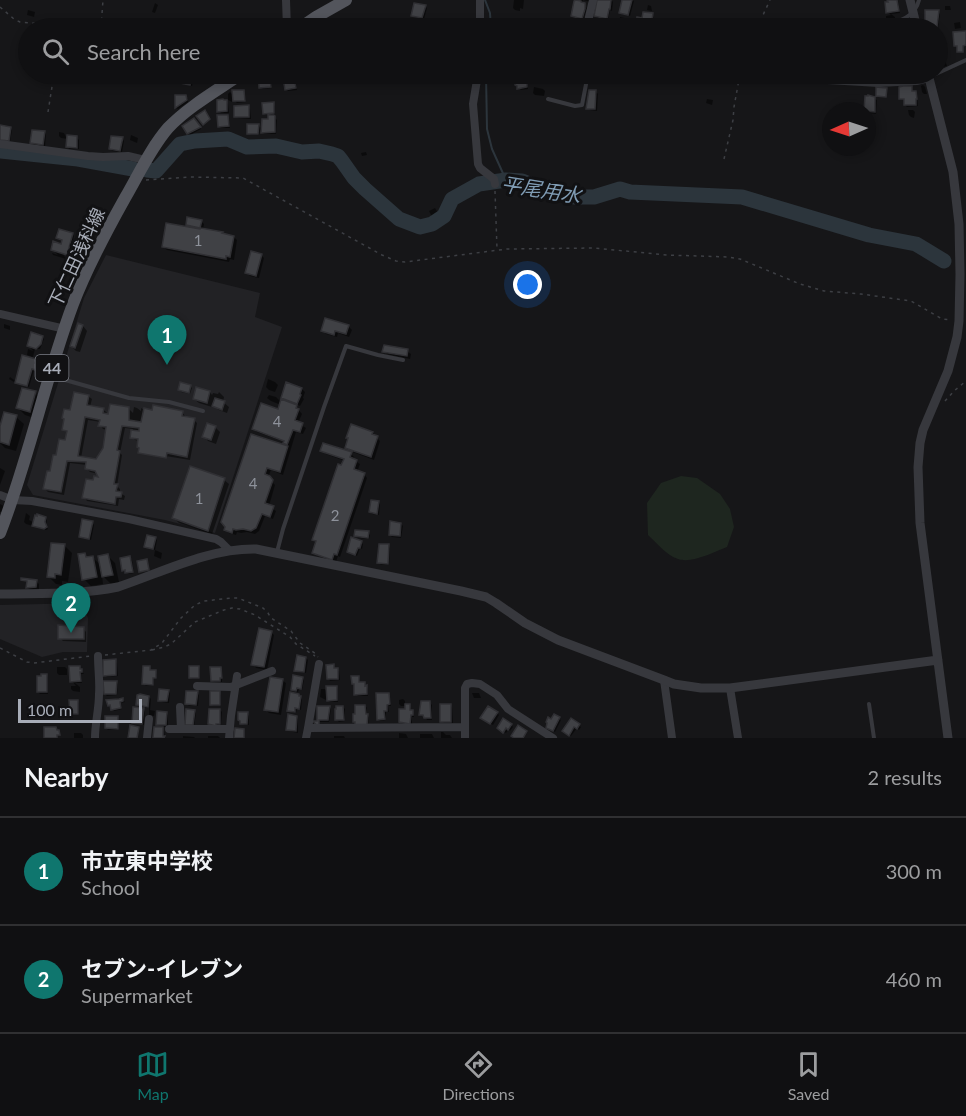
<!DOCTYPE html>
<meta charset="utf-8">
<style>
body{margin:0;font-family:Lato,"Noto Sans JP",sans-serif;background:#19191b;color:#f1f3f6}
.compass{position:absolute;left:822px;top:102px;width:54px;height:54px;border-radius:50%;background:#101012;box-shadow:0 3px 9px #0003;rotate:267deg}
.scale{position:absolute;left:18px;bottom:15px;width:124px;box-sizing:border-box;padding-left:6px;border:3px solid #a8adb8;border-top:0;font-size:16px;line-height:21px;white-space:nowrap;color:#a8adb8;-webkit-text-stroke:4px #111113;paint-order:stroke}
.you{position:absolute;left:528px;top:285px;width:21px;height:21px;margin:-15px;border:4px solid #fff;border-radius:50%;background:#1a73e8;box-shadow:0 0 0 9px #1a73e833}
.badge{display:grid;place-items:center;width:39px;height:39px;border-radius:50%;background:#0f766e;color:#fff;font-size:20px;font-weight:700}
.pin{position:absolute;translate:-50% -50px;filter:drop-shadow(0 2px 3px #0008)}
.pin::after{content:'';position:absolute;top:32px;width:21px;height:18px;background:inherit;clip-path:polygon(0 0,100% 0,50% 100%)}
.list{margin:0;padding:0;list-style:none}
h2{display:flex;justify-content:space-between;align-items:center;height:78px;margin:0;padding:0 24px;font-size:26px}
h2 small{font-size:20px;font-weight:400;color:#9c9d9f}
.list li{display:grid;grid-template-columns:39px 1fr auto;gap:18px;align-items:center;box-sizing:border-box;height:108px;padding:0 24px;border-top:2px solid #303032}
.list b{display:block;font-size:22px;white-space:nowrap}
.list p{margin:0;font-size:20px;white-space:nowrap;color:#9c9d9f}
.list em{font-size:20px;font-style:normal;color:#9c9d9f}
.icon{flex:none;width:33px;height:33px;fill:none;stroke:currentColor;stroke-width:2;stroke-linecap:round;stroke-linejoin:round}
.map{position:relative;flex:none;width:966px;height:738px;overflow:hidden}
.search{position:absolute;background:#101012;box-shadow:0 3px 9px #0003;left:18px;right:18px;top:18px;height:66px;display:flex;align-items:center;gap:15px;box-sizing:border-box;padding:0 21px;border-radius:33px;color:#9c9d9f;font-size:22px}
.sheet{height:294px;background:#101012}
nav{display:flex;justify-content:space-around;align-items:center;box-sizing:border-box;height:84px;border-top:2px solid #303032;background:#101012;font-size:16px;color:#9c9d9f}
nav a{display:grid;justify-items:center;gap:3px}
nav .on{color:#0f766e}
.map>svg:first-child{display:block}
</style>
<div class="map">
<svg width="966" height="738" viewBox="0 0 966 738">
<rect width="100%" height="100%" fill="#161618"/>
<path fill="#222225" d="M106 255 260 293 255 317 282 327 215 533 165 520 33 495 27 485 84 298Z
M86 603 85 611 88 618 87 652H63L42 657 0 639V605Z"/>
<path fill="#1e261f" d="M681 476 697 478 720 494 730 509 734 527 727 547C714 552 691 564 678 559 666 555 657 543 648 535L647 503 661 483Z"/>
<path fill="#0007" fill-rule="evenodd" d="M514 0H524L523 9 520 8V11L515 10 513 8Z
M576 0H590V2L583 0 582 5 587 8 583 20 574 17 572 15Z
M598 0H611L613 2 612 11 610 10 608 20 597 18 596 16Z
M623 0H632L634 1 630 16 622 14 620 12Z
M889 0H898L900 13 891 14 895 17V22L888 23 886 21V16L891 15 888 12Z
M155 3 158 5 155 13 152 12Z
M648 5 651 6 652 11 647 10Z
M945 6H950L951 10H945Z
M425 7 427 8 424 19 415 17 413 15Z
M28 10 35 12 34 17 27 15Z
M938 12 940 14 938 28H931L926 24Z
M654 16 653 28H638L637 27 650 19H653Z
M620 17 629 19 631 21 629 26 621 25 619 23Z
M960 22 961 28 955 29 954 23Z
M414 23 421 24 423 25V28H413Z
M943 44 945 46 947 54H943L947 66 942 67 939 61H938V45Z
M178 74H192L194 77 192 86 179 83 177 81Z
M260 74H267L269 75V79L271 81 272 88 263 89 261 87Z
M282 74H293L294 77 296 80 297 90 288 91 286 89 285 80 283 78Z
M443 74H466L464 81 452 78 448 74 447 75Z
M516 74H527L528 75V89L521 90 519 88Z
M534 74H547L545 84 535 82 533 80Z
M556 74H569L571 75 568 83 557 81 555 79Z
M794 74H807L806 79 796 77Z
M814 74H827H824L823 80 815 79 813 77Z
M840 74H852L851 83 843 82 840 79Z
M923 85 925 87 927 94H924L922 92 921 86Z
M534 87 543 89 545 91 544 96 535 95 533 93Z
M911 88 913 92 917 94 918 106 907 107 905 105V100L901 98Z
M243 91 245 93 246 102 237 103 232 98V102L228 100V94L230 92 234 96Z
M596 92 598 94 597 111 590 110 588 108Z
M177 97H186L188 99V102L178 109 176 108Z
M707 99 713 100 712 105 706 103Z
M875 99 877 100 876 114 868 113 867 111Z
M226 102 228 104 229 113H221L219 111Z
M273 104 275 106V115H272L277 120 276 134H264L260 130 259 135H251L249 133 258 125 263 130 270 120V115H266L264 113Z
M248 107 250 109 251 119 238 118 236 116Z
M908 110H913L915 112 914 118 911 117 909 115Z
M227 116 229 118 230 128H221L219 126Z
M196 121 201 129 190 135 188 133Z
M10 128 12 130 10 142 1 141 0 135Z
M44 132 46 134 45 146 34 145 32 143Z
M59 132 64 133 66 137 77 138 79 140V149H69L68 147V139L61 138 59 136Z
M131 135 138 138 137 143 130 140Z
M122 139 124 141 122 152 112 151 111 149Z
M366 152 367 155 362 156 361 153Z
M435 208 438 213 432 217 429 211Z
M201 221 204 224 203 230 234 237 237 240 234 260 230 259 229 262 167 250 163 247 193 230 188 225Z
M72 234 74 236 69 255 63 254 66 259 53 255 52 253 58 255 53 250 62 245 64 240 58 237Z
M261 255 264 258 259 278 250 276 247 272Z
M4 324 10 326V330L4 328Z
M79 325 83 326 87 331 80 352 76 351 71 346Z
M348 326 352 330 349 337 338 333 337 337 326 334 323 331Z
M42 337 44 339 40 349H35L33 357 27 355 28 349 33 351 29 346Z
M384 351H407L411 354 410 359 387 354Z
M35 361 38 367 37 371 34 370 29 387 19 384 15 380 14 382 9 379 10 377 17 382Z
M268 379 275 382 278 385 275 392 269 390 266 387Z
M190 386 192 388 190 394 181 392 179 390Z
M302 389 305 392 303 398 304 399 300 406 293 403 302 414 298 423 306 428 303 434 296 432 283 475 271 470 268 477 275 485 269 506 276 511 273 519 265 516 259 531 255 534 247 532 241 533 237 532 236 535 229 533 226 530 227 526 223 522 284 446 285 442 257 432 254 429 279 411 281 405 271 401 267 398 269 395 276 397 282 403 289 404 283 397Z
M210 392 212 395 213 393 218 394 219 392 224 397 223 402 229 407 227 413 219 410 212 404V407L199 403 194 399Z
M35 393 42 400 37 419 25 415 18 408Z
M88 396 92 399 90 407 103 409 107 413 106 415 129 409 133 413 134 407 137 408 141 411V408L144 410 182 412 185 416V418L194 420 197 423 190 460 141 452V454L139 453V441L135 440 132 437 133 429 125 428 120 453 122 455 117 486 120 489V493L125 496 124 500 119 499 118 506 87 501 84 497 95 482 100 479 98 474 90 472 87 469V465L70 463 64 495 48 492 45 489 57 457 67 442 68 433 63 429 72 412ZM88 420 101 422 100 425 103 429 107 430 104 448 97 461 81 458Z
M16 417 24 424 16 451 5 448 0 443V432Z
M215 427 220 432 216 444 208 441 204 436Z
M372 433 380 441 374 460 350 451 346 448Z
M322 451 351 454 354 457 353 460 360 464 357 472 364 474 367 478 340 557 338 556 336 562 317 555 314 552 317 542 314 539 345 461 326 454Z
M0 468 5 471 0 485Z
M224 480 229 484 212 534 179 523 174 518Z
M378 502 380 504 379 515 372 514 370 512Z
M0 504 4 506 2 512H0V513Z
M26 513 30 516 29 520 35 523 45 518 47 520 46 525 48 529 46 530 36 527 33 524V526L26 524 24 522Z
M92 523 94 525 91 540 82 538 80 536Z
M401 524 403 526 401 538 392 537 390 535Z
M368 533 370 535 369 539 358 538 356 536Z
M155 538 157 540 155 550 148 548 146 546Z
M361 543 363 544 362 549 360 548 357 556 349 552Z
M65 546 72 553 68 582 62 581V585L56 584 49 577Z
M389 546 390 548 389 565H381L379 563Z
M155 550 162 553 161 559 154 556Z
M84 554 89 558H93L102 566 108 556 115 563 119 582 111 584 102 575 103 584 91 586 84 579Z
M130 558 132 560 134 573 129 574 123 570Z
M29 580 36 581 39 584V590L31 591 28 588Z
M83 628 86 632V642L63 641 60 638Z
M271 632 274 635 267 670 256 668 253 664Z
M306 658 308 660 306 673 298 672 296 670Z
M115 661 117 663 118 676 107 677 105 675Z
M333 666 336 670 339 671 340 680 330 681 329 679Z
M57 667H65L67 669V675H59L57 673Z
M79 667 84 674H81L82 683H75L80 687V692L73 691 71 689V686H76L72 681Z
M198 667 200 669V679H192L190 677Z
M150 668 152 672H155L157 674V679H154V686H146L144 684Z
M220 669 222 671 223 679H222V682H214L212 680Z
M46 675 48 677V694H40L38 692Z
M302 678 304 680 302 690 299 689 298 692 294 691 293 689Z
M358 678 360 679V684H364L368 689V696H358L356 694Z
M282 680 286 683 281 715 269 713 266 710Z
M116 682 118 684 117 695 107 696 105 694Z
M336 687 338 689V702H330L326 698V700L320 697 321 689H325L328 692Z
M169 691 170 693 169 703 162 702 160 700Z
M197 693 199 695 198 706H189L187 704Z
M219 693 221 695V706H213L211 704Z
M472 693H479L481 698H474Z
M388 694 390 696 391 706H388L389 712H386V720L380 721 378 719Z
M298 695 302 699 301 710 297 709 296 713 291 712 289 710Z
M149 697 151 699 150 710 155 711 154 716 149 715V708L140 707 145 711 144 725 135 724 134 722 143 709 138 705Z
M122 699 125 702 121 703 122 709 114 711 109 705Z
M403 699 405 701V706H409L411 708V712L414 714V717H412V725L402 724 400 722 406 711V706H401L399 704V700Z
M77 701 79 703V715H73L71 713Z
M430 703 432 705V720H427L425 716 421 715Z
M365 706 367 708V715L369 717 368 726 356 724 354 722Z
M450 706 452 707 453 723H444L442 721Z
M329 707 331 709 329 722H320L318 720Z
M343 707 345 709V721L339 722 337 720Z
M220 710 222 712 221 725 213 727 210 724Z
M194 711 196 713 194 727 189 726 187 724Z
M166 713 168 715V727L159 726 164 731 165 738H155L162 729 157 724Z
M497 713 499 715 493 725 484 720Z
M247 714 249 716V725H244L239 720Z
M554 716 561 720 555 732 550 729Z
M296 717 298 719V733L289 731 287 729Z
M117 718 119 720V730H108L106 728Z
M572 720 581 727 579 730 577 728 571 736 564 731Z
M511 725 513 727 510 731 509 729 506 733 500 730Z
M441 732H443L446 735H450L452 738H441Z
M74 733H81L83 735V738H74Z
M399 733 406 734 408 738H399Z
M420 734H432L434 738H420Z
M183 736 194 737 195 738H183Z
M208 736H218L220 738H208Z
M334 736H344L345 738H334Z"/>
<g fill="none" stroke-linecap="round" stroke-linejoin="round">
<path stroke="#2c353c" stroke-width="2" d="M485 0 490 13 491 28
M486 74 487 129 492 149 506 180"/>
<path stroke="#2c353c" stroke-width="15" d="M0 151 78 159 133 169
M147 170 156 171 180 144 195 141 228 139 247 147 276 146 302 152 319 151 332 154 338 156 342 161 354 178 365 189 399 219 420 227 432 224 444 216 452 199 479 184 506 180 522 181 549 192 574 197H594L620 189 630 192 742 197 869 235 916 244 944 261"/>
</g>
<path fill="#404145" stroke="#303034" stroke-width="1.5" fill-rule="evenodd" d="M576 0 581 1V2L585 3V9L582 19 571 16 574 1Z
M597 0H611L610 9H609L607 19 594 16Z
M622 0H632L628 15 619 13Z
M887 0H897L899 11 886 13 885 2H888Z
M414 3 426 5 422 18 411 16Z
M925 10H939L937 27 927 26 928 24H925Z
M643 12 653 13 651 28 635 27 637 17 642 18Z
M966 31V45L963 46V52H957V46H954L953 32Z
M944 42 946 52 942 53 943 58 938 59V44Z
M177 74H192L190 85 175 82Z
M258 74H267L268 78H270L271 87 259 88Z
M281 74H292V76H294L296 88 285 90 283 78H281Z
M515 74H527V87L517 89V86L515 85Z
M533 74H545L543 83 531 80Z
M555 74H569L567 82 554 79Z
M903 86H912V91H916L917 99H916V105H904V99H899V87Z
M876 87 887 88 886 97 876 96Z
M232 90H244L245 101H233Z
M589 90H596L595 109H586Z
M175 95H186L187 100 175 108Z
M868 95 875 97V112L864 111 865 96H868Z
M223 99 224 100H227V111L217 112V100Z
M274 102V113L263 114 262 103Z
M249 105V117H234V106Z
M205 110 210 119 203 125 196 116Z
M217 115H228L229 126 218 127Z
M268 115H274L275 116V132L261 133 262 119H268Z
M194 118 201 127 187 134 182 126Z
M247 124H259L258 134H247Z
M0 125 11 127 9 141 0 140Z
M32 130 45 131 43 145 30 143Z
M67 135 77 136V148L66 147Z
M111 136 123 137 120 151 109 149Z
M187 217 202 220 200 228 186 225Z
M166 223 200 229 201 228 223 232 222 233 234 236 230 257 226 256V259L162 247Z
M59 229 73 233 67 255 51 250 53 241 61 244 62 240 56 238Z
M251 251 262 254 256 276 245 273Z
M325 318 349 325 346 334 335 331 334 335 321 331Z
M78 323 83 325 75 348 70 346Z
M31 332 43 336 41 344 36 349 27 346Z
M384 345 408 349 407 356 382 352Z
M22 355 36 359 35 363 37 364 35 370 32 369 27 386 15 383Z
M180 382 191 385 189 393 178 390Z
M286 382 302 388 300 394 301 395 297 404 281 398Z
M196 387 210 391 207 403 193 399Z
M22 388 36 391 30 412 16 408Z
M74 392 89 395 87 405 104 408 103 413 108 414 110 404 129 407V420L141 422 144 408 152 410 153 405 183 411 182 416 195 418 187 457 167 453 166 458 138 453 139 448 137 447 138 439 130 438 131 430 139 431V428L122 426 117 450 120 451 114 484H118L116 491 122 492 121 497H116L115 504 82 498 86 479 93 480 94 476 98 477 95 471 85 469 86 462 67 461 61 492 43 489 47 471H50L53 455H56L59 439 65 440 67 431 62 430 64 419 62 418 64 409 70 410ZM85 417 100 420 98 426 106 427 103 448 96 459 78 456Z
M215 398 225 401 222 410 212 406Z
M281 399 297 405 296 408 299 409 295 420 303 423 300 432 293 430 287 445 283 443 284 441 252 429 261 403 278 409Z
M4 412 17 415 9 445 0 442V426Z
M207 423 216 426 211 440 202 437Z
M351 424 373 432 372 434 378 436 371 457 345 448 348 438H346Z
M251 434 288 446 280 472 267 468 265 474 270 476 273 480 265 503 274 506 270 517 262 514 256 528 251 531 243 529 236 530 233 529 232 533 224 530 225 527 221 522Z
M323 443 352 452 350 457 357 460 354 469 365 473 337 555 334 554 332 560 312 553 316 541 312 540 338 464 341 465 344 459 320 451Z
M190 466 225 478 208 531 172 518Z
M371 500 379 501 377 514 369 512Z
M37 514 46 517 45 522 47 527 44 529 32 526 35 515 37 516Z
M82 519 93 521 89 539 79 537Z
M390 521 401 523 400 536 389 535Z
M355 530 369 531 368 538 354 536Z
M147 535 156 537 153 549 144 547Z
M351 537 362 541 360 548H358L355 555 347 552Z
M51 543 65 544 61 575 55 574V578L47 577Z
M379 544H389L388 564 377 563Z
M85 553 86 557 93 556 97 577 82 580 78 554Z
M108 554 113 575 102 577 98 556Z
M130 556 133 572 125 573V570L122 571 120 558Z
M147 559 149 570 139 572 137 561Z
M21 578 37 580 36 587 26 588 27 581 21 580Z
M58 625 84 627V639H58Z
M259 628 272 631 264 667 251 665Z
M297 655 306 657 304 672 294 671Z
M116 659V675L103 676V660Z
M334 664V668H338V679H327L326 665Z
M69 666H80V669H82V672H80L81 681 70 682Z
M143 666H150V670H156V678H153V685L142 684Z
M189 666H199V678H189Z
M210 667H221L222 678H220V681H211Z
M41 674H47V692H37V676H41Z
M293 675 303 677 301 689 297 688 296 691 291 690Z
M351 676H359V682H365V686L367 685V694L354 695V684H352Z
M270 677 283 679 278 712 264 710Z
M103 681H117L116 694H104Z
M326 686H337V700L327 701Z
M159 689 169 690 167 701H158Z
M186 691H198L196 705 185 704Z
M210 691H220V705H210Z
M290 692 299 694V696H301L299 709 295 708V712L287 711Z
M376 693H389L390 704 387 705V711H384L385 719 377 720Z
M140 694 149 696 148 707 136 705 137 695Z
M119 699 123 698V701L120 702 121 708 111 710 110 705 108 706 106 700Z
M69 700H78V714H70Z
M421 701H430L431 718H424L423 715H419Z
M405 704H410V710H413V715H411L410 724 399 722V709H405Z
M440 704H451V722H440Z
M355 705H365L366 714H368L367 725H355V722H353V714H355Z
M317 706H330L328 720H319V725H316L313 721H317Z
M336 706H343L344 720H335V709H336Z
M488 706 498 712 490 724 480 718Z
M133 707 144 708 142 724 132 723Z
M186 709 195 710 193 725H185Z
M209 709H220V724H216V726L208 724Z
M157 711 167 712 166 725H156Z
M238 712H248L247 724H240V721L238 720Z
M288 714 297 716 296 731 286 730Z
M554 714 560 717 553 731 546 728 547 723 546 722 548 717 551 719Z
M105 716H118V729L105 728Z
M503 718 512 724 508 730 506 728 503 733 497 728Z
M571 718 580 724 577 729 574 727 569 736 562 731Z
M130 725 139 727 137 738H128Z
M518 725 527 731 523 738H514L511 736Z
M44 727H56L57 730H59L60 735H57V738H44Z
M154 727H163V736H165L164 738H153Z
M235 728 244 729V738H234Z"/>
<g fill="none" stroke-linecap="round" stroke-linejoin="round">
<path stroke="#3d3f44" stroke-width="1.5" stroke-dasharray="3 4.5" stroke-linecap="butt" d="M0 7 14 19 20 22 42 24 51 28
M101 28 103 0
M753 28H754
M757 28 770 0
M48 112 54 74
M724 159 733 120 734 107 740 74
M146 180 189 177 243 178 382 255 396 261 405 262 507 249 594 248 667 255 728 257 740 259 800 284 824 291 861 294 911 301 942 319 951 320
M495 191 497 249
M945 401 954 391 966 381
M0 648 27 662 34 663 91 656
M152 650 164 647 171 644 195 622 224 610 232 608 240 609 255 615 290 637 296 644 315 656
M105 655 151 650 162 643 181 618 195 605 204 601 231 598H238L263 608 268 613 271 618 291 631 300 643 316 654 318 657"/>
<path stroke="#37383d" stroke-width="4" d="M885 25C900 21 915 17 919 0
M938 73 966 60
M773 74 810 81 879 85 917 83 925 81 929 77 936 74
M548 99 575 106 582 105 588 74
M51 376 129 398 169 402 203 411
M277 552 283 529 324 407 346 346 378 355 403 360
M869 704 874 738"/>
<path stroke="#37383d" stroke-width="8" d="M286 0 287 28
M480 28V0
M589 28V17L593 0
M478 74 473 104 478 164 480 168 494 179 495 184
M0 144 88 156 103 157 128 156 145 160
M0 314 65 329
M0 495 13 500 32 501 129 519 216 539 221 542 229 550
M664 680 672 738
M197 686 231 687 272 671
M730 688 738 738
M180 707 181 729
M308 728 319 664
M169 729H230
M95 738C95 723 99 709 99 694 100 682 98 669 98 656
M147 738 149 719
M229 738 231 716 237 676
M306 738 308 728 465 727
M465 738V688L467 684 472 683 480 684 497 695 508 709 553 738"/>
<path stroke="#37383d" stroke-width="9" d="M910 0 917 28
M928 74 953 172 959 224 960 274 959 321 957 337 948 371 923 430 920 443 918 467 920 523 948 738
M0 594C39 593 79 595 118 587 163 572 209 548 256 549L461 591 486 597 496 603 525 623 558 640 664 680 674 684 701 688H730L938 660"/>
<path stroke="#53555c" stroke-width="12" d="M300 28 316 17 346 0
M0 533C29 459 45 379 73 304 87 267 106 232 125 198 139 174 150 149 168 128 188 107 216 91 241 74"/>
</g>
<g text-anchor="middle" stroke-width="6" stroke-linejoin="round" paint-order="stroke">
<g font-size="15" fill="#8e929b">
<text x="198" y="246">1</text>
<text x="277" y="427">4</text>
<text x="253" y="489">4</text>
<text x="199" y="504">1</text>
<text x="335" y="521">2</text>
</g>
<rect fill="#111113" stroke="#7b7e86" stroke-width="1.5" x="35.5" y="355" width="33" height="26" rx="4.5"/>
<g font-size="16" font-weight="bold" fill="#a8adb8">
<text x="52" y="374">44</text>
</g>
<g font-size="18" fill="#a8adb8" stroke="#111113">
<text transform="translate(77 258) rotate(-65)" y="6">下仁田浅科線</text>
</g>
<g font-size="20" font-style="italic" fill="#7f9bb3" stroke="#111113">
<text transform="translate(541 190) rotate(9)" y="7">平尾用水</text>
</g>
</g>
</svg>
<svg class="compass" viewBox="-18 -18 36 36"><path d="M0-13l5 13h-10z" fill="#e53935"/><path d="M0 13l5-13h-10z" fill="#9c9d9f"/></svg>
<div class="scale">100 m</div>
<div class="you"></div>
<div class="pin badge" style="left:167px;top:365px">1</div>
<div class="pin badge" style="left:71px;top:633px">2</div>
<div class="search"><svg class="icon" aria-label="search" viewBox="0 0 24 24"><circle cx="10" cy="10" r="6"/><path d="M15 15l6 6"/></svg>Search here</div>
</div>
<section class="sheet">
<h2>Nearby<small>2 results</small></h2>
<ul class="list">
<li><span class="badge">1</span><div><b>市立東中学校</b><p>School</p></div><em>300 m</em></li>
<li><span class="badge">2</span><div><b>セブン-イレブン</b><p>Supermarket</p></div><em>460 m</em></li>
</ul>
</section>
<nav>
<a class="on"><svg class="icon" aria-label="map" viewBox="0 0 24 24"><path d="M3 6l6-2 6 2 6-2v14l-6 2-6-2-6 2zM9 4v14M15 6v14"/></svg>Map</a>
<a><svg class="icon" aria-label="directions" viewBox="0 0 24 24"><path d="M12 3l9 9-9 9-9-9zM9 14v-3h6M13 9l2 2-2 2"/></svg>Directions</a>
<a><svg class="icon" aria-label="saved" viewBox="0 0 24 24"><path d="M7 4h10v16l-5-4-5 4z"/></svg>Saved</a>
</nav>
